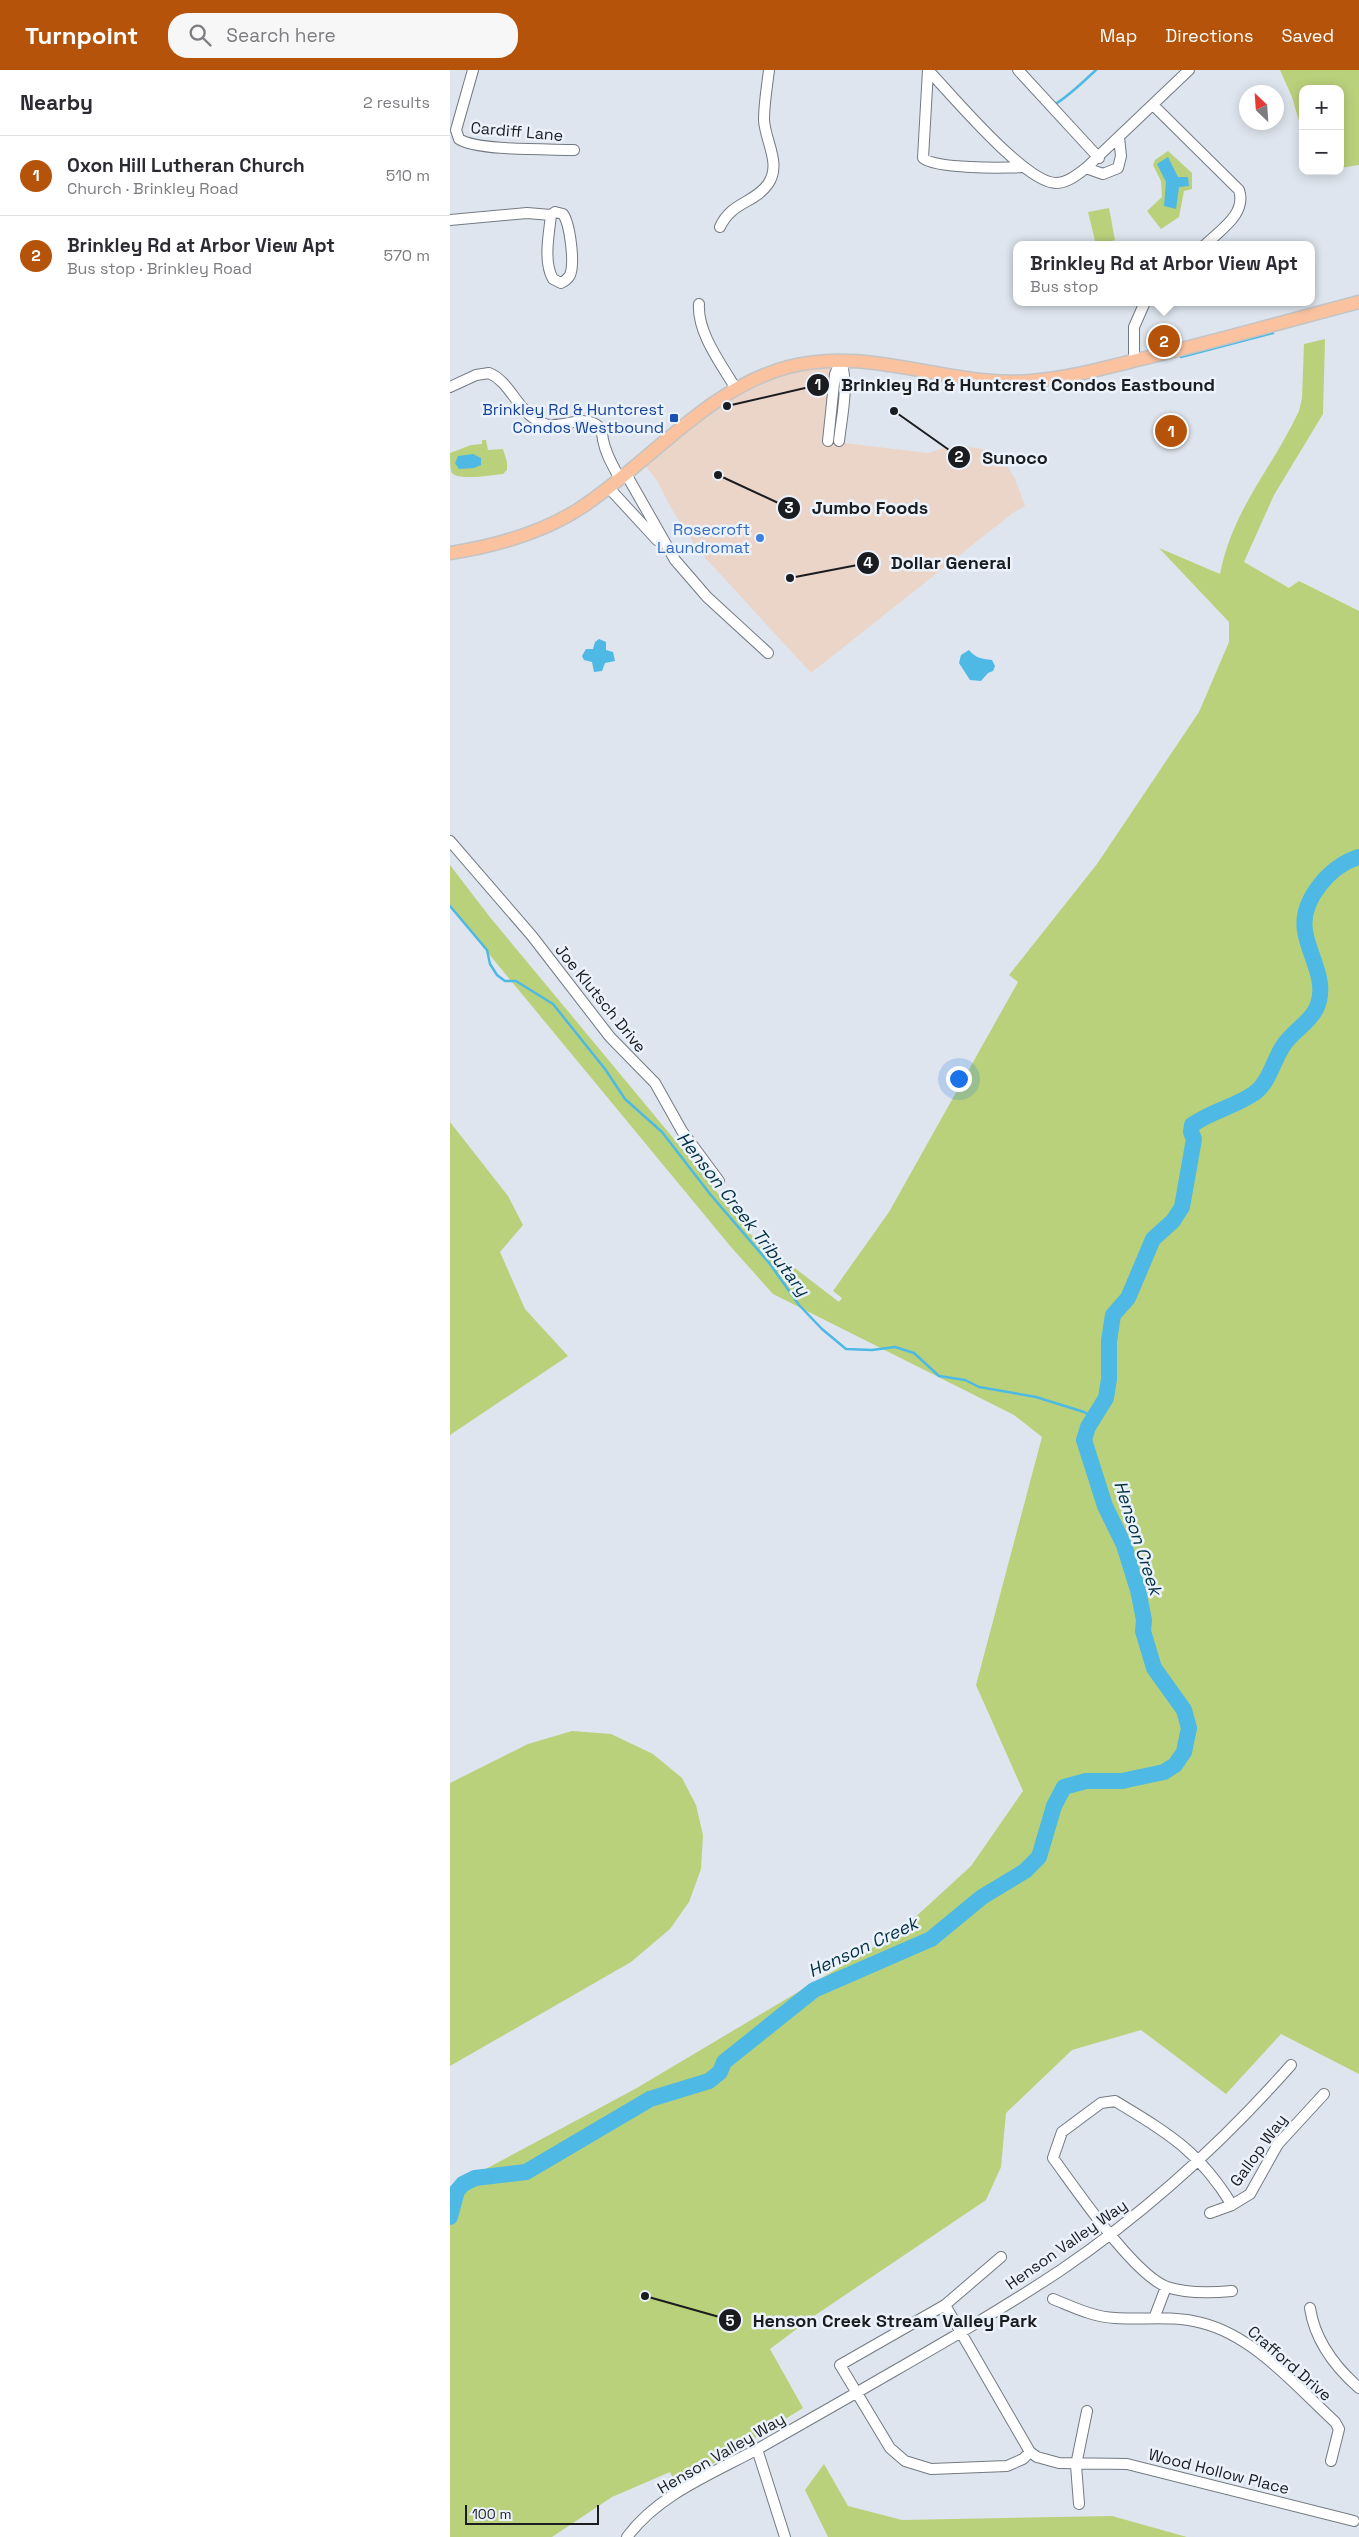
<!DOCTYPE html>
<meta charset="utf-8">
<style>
body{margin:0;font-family:"Space Grotesk",sans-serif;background:#f7f7f7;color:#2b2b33}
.controls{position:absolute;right:15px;top:15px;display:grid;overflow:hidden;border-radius:10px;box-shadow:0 2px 12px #0003}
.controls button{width:45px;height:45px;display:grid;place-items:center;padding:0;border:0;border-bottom:1px solid #e1e1e2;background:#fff;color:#2b2b33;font:25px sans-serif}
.compass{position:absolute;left:789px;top:15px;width:45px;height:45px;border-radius:50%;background:#fff;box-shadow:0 2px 12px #0003;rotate:335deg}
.scale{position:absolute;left:15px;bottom:12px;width:134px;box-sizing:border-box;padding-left:5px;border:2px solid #1a1c20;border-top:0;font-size:14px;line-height:18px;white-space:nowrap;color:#1a1c20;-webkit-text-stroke:4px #ebf2fb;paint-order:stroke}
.you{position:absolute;left:508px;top:1008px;width:18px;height:18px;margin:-12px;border:4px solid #fff;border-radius:50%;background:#1a73e8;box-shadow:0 0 0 8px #1a73e833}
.badge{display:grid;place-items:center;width:32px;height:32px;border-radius:50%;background:#b45309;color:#fff;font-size:16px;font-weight:700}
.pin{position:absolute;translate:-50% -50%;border:2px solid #fff;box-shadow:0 1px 5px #0006}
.popup{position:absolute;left:563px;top:171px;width:302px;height:65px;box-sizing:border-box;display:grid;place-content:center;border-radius:10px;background:#fff;filter:drop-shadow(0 1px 4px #0005);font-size:16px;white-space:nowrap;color:#7c7c81}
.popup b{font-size:19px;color:#2b2b33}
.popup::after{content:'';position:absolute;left:50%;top:100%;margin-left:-10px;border:10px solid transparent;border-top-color:#fff}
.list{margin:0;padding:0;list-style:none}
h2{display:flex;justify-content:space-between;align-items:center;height:65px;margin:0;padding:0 20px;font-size:21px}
h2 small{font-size:16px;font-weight:400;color:#7c7c81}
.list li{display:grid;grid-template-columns:32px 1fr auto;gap:15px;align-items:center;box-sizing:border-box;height:80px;padding:0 20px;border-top:1px solid #e1e1e2}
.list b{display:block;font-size:19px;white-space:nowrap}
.list p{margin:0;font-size:16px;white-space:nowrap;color:#7c7c81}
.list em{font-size:16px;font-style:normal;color:#7c7c81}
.icon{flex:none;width:28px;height:28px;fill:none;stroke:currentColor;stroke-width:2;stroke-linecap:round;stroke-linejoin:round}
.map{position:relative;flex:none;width:909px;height:2467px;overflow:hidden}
header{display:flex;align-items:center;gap:30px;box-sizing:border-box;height:70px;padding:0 25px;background:#b45309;color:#fff}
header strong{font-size:24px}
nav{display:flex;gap:28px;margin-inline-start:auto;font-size:18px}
.search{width:350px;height:45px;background:#f7f7f7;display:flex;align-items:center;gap:12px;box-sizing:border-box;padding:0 18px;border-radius:20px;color:#7c7c81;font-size:19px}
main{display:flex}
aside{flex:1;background:#fff}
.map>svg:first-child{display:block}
</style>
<header>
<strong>Turnpoint</strong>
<div class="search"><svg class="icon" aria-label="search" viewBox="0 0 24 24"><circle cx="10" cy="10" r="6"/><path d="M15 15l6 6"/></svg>Search here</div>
<nav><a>Map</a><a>Directions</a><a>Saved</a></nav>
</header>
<main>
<aside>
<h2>Nearby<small>2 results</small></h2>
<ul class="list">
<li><span class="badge">1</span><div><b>Oxon Hill Lutheran Church</b><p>Church · Brinkley Road</p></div><em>510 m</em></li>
<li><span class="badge">2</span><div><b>Brinkley Rd at Arbor View Apt</b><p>Bus stop · Brinkley Road</p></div><em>570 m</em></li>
</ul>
</aside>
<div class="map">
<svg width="909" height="2467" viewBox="0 0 909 2467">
<rect width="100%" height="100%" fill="#dee5ee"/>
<path fill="#ebd5c8" d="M391 291 379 371 477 383 506 375 533 379 555 393 565 409 575 436 564 442 361 603 249 481 221 438 207 410 192 392 301 311Z"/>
<path fill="#bad17b" d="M830 0H909V95L890 98V19H853V65L842 27Z
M718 81 742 103V119L734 121 729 147 711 159 697 141 712 127 711 111 703 95 705 90Z
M659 138 665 170 646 175 638 142Z
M875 269 873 344 824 425 794 492 839 518 849 511 909 541V2004L831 1964 776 2024 691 1960 622 1980 556 2043 551 2097 536 2130 364 2246 320 2279 353 2338 227 2416 220 2402 162 2427 102 2467H0V2118L185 2019 449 1862 521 1796 573 1721 526 1615 592 1367 564 1345 323 1224 281 1177 0 837V795L39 846 248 1098 299 1163 389 1232 392 1228 383 1221 439 1142 568 912 559 905 647 794 749 642 779 572V552L709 478 770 504C783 438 822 399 849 341L852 328 854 274Z
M32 370H36L38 380 53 379 57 392V400L53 404C42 405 9 411 2 403 0 399 0 389 0 383L21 375 32 374Z
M0 1052 58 1126 73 1155 50 1182 75 1239 118 1286 0 1365Z
M122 1661 161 1664 203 1684 232 1708 246 1735 253 1765 251 1799 239 1832 220 1859 181 1892 0 1996V1713L78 1674Z
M374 2394 398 2436 452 2450 662 2446 737 2467H378L355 2420Z"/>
<path fill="#4db9e4" d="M718 87 728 107H738L739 116 729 117 726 139 714 136 716 112 707 94Z
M23 384 31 388V395L24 398 9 399 5 393 8 386Z
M149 569 156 572V580L163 582 165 591 155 593 152 601 144 602 142 592 134 590 132 586 136 579H143L145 572Z
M519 580C525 588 533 589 542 590L545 596 543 601 538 603 531 611 520 610 509 593 511 585Z"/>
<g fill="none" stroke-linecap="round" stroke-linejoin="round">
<path stroke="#4db9e4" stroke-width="2.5" d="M607 33C621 24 634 11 646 0
M731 287 823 263
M0 836 37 880 40 894 47 905 55 911H66L103 934 155 999 175 1029 212 1062 260 1124 320 1194 349 1235 372 1259 396 1279 422 1280 445 1277 464 1283 489 1306 515 1310 529 1317 586 1327 634 1342 644 1348"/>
<path stroke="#4db9e4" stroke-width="16" d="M0 2147 7 2121 13 2114 25 2108 76 2102 200 2029 259 2011 270 2002 274 1992 364 1920 481 1869 532 1827 575 1801 589 1787 604 1736 614 1717 636 1711H672L714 1702 725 1695 734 1682 739 1658 734 1640 704 1598 693 1561 694 1550 688 1520 674 1475 655 1436 634 1370 638 1357 656 1328 659 1309V1271L663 1245 678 1228 703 1169 723 1151 732 1137 744 1069 741 1062 742 1055C761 1041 784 1037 803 1024 819 1014 823 991 833 976 842 962 859 953 866 939 879 912 859 887 855 861 850 830 881 795 909 787"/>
<g stroke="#747a82" stroke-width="12">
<path id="minor" d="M23 0 6 60 9 69C26 81 100 79 124 80
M478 0C501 24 575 113 606 113 617 113 627 105 636 98L739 0
M478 0 473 88C486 99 553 98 572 97
M568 0 649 88
M703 35 789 120C797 144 770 160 755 175
M636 98 653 104 668 98 671 86 669 67
M105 142 113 144C120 154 125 193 120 205 118 209 115 211 111 213L103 209C93 192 99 164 101 145Z
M0 150 77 143 101 145
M270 157C281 132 305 133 318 114 332 94 315 71 314 50 314 33 317 17 319 0
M249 234C247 263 272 295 286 319
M684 291V257L695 232
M0 317 26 305 39 303C61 312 67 342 92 353 108 361 134 343 148 356 153 360 152 365 153 370 156 385 163 396 170 409
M378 371 385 304 391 291
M389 371C392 344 399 317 391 291
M176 404 225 490 257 527 318 583
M159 418 207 470
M0 771 82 866 160 967 205 1013 232 1061 269 1111
M782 2135C749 2081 718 2063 665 2031L651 2033 612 2062 603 2088C626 2119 683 2204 717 2217 738 2224 761 2223 782 2221
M760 2143 782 2135 800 2124 828 2074 874 2024
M551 2187 495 2235 390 2295 440 2378 455 2391 481 2399 557 2396 573 2389 580 2382
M603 2229C623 2237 643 2247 665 2248 694 2250 723 2245 752 2253 804 2266 846 2316 885 2352L889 2359 881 2391
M495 2235 580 2382 587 2387 609 2393 677 2394 904 2451
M860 2238C865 2271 884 2296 909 2318
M705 2246 716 2217
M307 2379 335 2467
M629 2434 626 2395 637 2341
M177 2467C208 2425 261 2404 306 2380 339 2361 373 2342 406 2323 475 2283 545 2244 611 2200 696 2142 773 2072 841 1995"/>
</g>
<g stroke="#c3c4c5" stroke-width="15">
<path id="major" d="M0 483C45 476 90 464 129 439 199 394 256 319 338 297 420 275 499 318 581 311 618 308 655 298 691 289 764 272 836 251 909 232"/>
</g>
<use href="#minor" stroke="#fff" stroke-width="10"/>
<use href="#major" stroke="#fac29f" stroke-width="12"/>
</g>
<rect fill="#1a4fb4" stroke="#ebf2fb" stroke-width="2" x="219" y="343" width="10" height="10" rx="2.5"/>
<circle fill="#3f7fe0" stroke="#ebf2fb" stroke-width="2" cx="310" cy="468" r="5"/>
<g text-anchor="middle" stroke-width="5" stroke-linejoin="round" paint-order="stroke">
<g font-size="16" fill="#1a1c20" stroke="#ebf2fb">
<text transform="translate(67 61) rotate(5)" y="6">Cardiff Lane</text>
<text transform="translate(151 928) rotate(51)" y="6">Joe Klutsch Drive</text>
<text transform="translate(808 2080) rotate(-54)" y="6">Gallop Way</text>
<text transform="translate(616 2174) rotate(-35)" y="6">Henson Valley Way</text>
<text transform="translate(840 2293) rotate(41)" y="6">Crafford Drive</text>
<text transform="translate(271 2383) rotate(-30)" y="6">Henson Valley Way</text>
<text transform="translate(769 2401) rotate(14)" y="6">Wood Hollow Place</text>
</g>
<g font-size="16" fill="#164399" stroke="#ebf2fb" text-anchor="end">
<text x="214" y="345">Brinkley Rd &amp; Huntcrest<tspan x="214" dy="18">Condos Westbound</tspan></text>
</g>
<g font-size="16" fill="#366cbe" stroke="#ebf2fb" text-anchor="end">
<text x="300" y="465">Rosecroft<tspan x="300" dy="18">Laundromat</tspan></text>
</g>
<g font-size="18" font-style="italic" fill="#003041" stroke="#ebf2fb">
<text transform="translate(293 1144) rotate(52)" y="6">Henson Creek Tributary</text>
<text transform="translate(688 1468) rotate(72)" y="6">Henson Creek</text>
<text transform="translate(413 1877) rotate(-25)" y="6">Henson Creek</text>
</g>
</g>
<path fill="none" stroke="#1a1c20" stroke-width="2" d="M277 336L368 315M444 341L509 387M268 405L339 438M340 508L418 493M195 2226L280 2250"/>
<g fill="#1a1c20" stroke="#ebf2fb" stroke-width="2">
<circle cx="277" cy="336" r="5"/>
<circle cx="444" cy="341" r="5"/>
<circle cx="268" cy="405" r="5"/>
<circle cx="340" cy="508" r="5"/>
<circle cx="195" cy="2226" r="5"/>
<circle cx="368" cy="315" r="12"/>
<circle cx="509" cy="387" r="12"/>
<circle cx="339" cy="438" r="12"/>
<circle cx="418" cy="493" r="12"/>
<circle cx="280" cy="2250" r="12"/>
</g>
<g font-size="15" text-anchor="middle" font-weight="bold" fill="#fff">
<text x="368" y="320">1</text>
<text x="509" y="392">2</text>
<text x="339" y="443">3</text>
<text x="418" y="498">4</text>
<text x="280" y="2256">5</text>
</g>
<g font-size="18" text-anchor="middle" font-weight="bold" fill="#1a1c20" stroke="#ebf2fb" stroke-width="5" stroke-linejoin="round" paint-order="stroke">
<text x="578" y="321">Brinkley Rd &amp; Huntcrest Condos Eastbound</text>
<text x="565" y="394">Sunoco</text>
<text x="420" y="444">Jumbo Foods</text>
<text x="501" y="499">Dollar General</text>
<text x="445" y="2257">Henson Creek Stream Valley Park</text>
</g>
</svg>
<div class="controls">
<button>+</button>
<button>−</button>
</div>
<svg class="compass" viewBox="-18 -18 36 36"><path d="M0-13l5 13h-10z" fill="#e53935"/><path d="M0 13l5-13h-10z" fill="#7c7c81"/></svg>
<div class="scale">100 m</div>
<div class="you"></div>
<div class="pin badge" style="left:721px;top:361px">1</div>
<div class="pin badge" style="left:714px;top:271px">2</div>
<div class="popup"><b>Brinkley Rd at Arbor View Apt</b>Bus stop</div>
</div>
</main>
